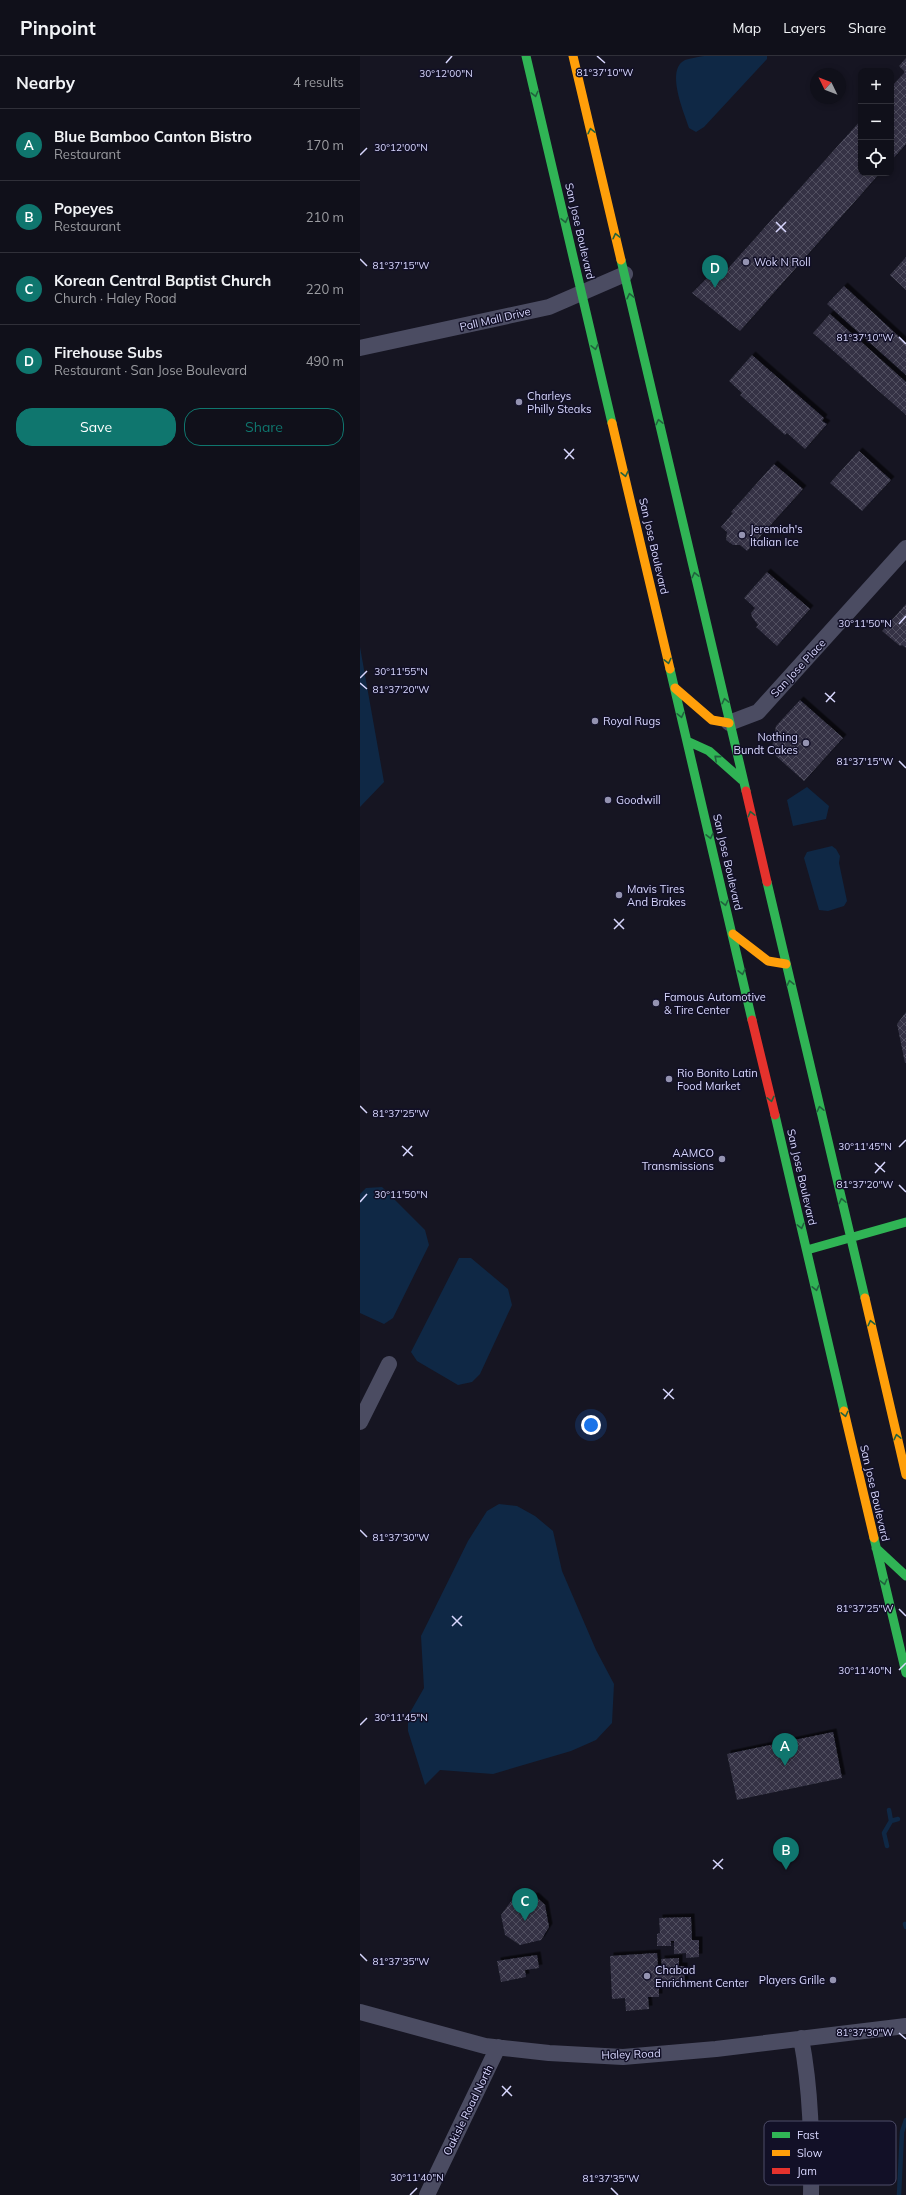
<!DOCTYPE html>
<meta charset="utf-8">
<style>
body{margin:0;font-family:Mulish,sans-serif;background:#1e1e27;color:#f1f3f6}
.controls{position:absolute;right:12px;top:12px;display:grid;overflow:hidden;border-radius:8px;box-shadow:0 2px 6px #0003}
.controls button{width:36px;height:36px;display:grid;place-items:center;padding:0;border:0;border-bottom:1px solid #303039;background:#10101a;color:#f1f3f6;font:20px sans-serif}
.compass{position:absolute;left:450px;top:12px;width:36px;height:36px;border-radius:50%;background:#10101a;box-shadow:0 2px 6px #0003;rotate:313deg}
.you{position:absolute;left:231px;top:1369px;width:14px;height:14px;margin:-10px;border:3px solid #fff;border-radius:50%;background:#1a73e8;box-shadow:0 0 0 6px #1a73e833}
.badge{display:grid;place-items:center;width:26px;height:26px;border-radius:50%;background:#0f766e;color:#fff;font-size:13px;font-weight:700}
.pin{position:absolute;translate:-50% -33px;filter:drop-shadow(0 1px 2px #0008)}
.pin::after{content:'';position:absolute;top:21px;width:14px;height:12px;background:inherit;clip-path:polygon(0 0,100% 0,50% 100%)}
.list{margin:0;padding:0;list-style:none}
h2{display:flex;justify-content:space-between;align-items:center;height:52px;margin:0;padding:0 16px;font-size:17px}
h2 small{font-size:13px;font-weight:400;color:#9c9da2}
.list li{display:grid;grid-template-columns:26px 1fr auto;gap:12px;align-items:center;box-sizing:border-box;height:72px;padding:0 16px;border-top:1px solid #303039}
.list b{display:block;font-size:15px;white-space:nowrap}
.list p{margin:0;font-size:13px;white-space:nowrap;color:#9c9da2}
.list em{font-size:13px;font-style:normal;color:#9c9da2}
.actions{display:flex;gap:8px;padding:12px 16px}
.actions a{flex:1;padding:9px 0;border:1px solid #0f766e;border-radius:16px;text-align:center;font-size:14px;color:#0f766e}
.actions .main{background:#0f766e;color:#fff}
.icon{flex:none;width:22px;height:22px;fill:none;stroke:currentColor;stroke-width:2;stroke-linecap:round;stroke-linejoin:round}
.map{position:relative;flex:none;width:546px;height:2139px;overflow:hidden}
header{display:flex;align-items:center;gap:24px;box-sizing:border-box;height:56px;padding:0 20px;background:#10101a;border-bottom:1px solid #303039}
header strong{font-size:19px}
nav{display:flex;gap:22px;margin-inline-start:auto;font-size:14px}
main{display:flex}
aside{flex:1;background:#10101a}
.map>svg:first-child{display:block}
</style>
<header>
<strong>Pinpoint</strong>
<nav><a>Map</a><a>Layers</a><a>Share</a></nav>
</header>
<main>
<aside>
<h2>Nearby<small>4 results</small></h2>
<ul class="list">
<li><span class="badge">A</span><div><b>Blue Bamboo Canton Bistro</b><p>Restaurant</p></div><em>170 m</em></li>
<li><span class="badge">B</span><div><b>Popeyes</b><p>Restaurant</p></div><em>210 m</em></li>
<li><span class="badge">C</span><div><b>Korean Central Baptist Church</b><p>Church · Haley Road</p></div><em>220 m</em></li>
<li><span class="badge">D</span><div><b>Firehouse Subs</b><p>Restaurant · San Jose Boulevard</p></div><em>490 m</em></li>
</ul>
<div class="actions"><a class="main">Save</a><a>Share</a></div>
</aside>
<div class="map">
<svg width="546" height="2139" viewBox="0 0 546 2139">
<defs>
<pattern id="building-cross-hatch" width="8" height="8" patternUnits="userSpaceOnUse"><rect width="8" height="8" fill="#343344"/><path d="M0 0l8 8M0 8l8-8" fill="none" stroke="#515060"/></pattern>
<filter id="shadow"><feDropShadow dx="3.5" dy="-3.5" stdDeviation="0" flood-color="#0009"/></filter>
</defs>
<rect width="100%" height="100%" fill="#161522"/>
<path fill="#0f2845" d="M344 0H407V3L344 71 336 76 329 72C324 56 305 14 325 4 331 2 338 1 344 0Z
M0 591 24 726 0 751Z
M447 731 469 750 466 763 433 770 427 744Z
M472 790 476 793 480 800 479 807 487 845 484 850 468 855 459 854 444 802 447 796Z
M22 1131 65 1174 69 1189 33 1262 24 1268 0 1257V1138L6 1132Z
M99 1202H111L148 1233 152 1249 120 1318 112 1326 98 1329 57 1305 51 1296Z
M139 1448 157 1450 175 1460 193 1475 202 1515 236 1594 254 1628 252 1667 236 1684 211 1695 133 1718 80 1714 65 1729 48 1675V1660L64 1632 61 1580 108 1485 127 1455Z"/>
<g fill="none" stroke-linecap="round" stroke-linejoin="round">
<path stroke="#0f2845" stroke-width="4.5" d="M531 1765 538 1763
M527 1790 524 1777 531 1765 529 1754
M545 1868 546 1871
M539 2139 542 2076 546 2064"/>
</g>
<path fill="url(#building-cross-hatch)" filter="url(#shadow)" d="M546 2V88L531 105V31L545 16 539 10Z
M501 64V117H520L380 275 332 237 357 212 363 218Z
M546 201V234L530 219Z
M484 230 546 287V319L467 248Z
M470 258 546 326V359L453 277Z
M392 299 464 362 462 365 467 368 445 393 427 377 425 379 380 339 382 337 369 325Z
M499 395 531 424 502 455 470 427Z
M414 408 443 433 387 495 380 489H373L366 484 367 476 361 471 373 457 371 456Z
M407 516 450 553 417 590 396 571 398 569 392 561 391 557 395 552 384 542Z
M546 548V592L542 589 540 590 522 575Z
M440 644 483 682 444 725 416 700 412 691 416 670Z
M546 956V1006L545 1007 537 968Z
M473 1676 482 1722 377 1744 367 1698Z
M175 1840 185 1849 189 1871 181 1884 160 1889 145 1879 141 1859 152 1844Z
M331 1861 332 1884H339V1901L326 1902V1897L314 1898V1885H311V1890H297V1878L300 1877 299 1862Z
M297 1897 298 1911 302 1910 301 1903 319 1902V1910H324L325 1930 299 1932V1941H288L289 1953 266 1955 265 1942 252 1943 250 1900Z
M177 1899 179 1912 165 1914 166 1921 141 1926 137 1905Z"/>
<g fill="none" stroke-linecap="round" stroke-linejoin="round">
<path stroke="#4b4c62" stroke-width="16" d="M0 292 189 251 265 218
M369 667 398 656 546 492
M0 1366 29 1308
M0 1956 125 1990 189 1997 263 2001 356 1993 546 1970
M441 1982C451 2034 452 2086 451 2139
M67 2139 138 1991"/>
<path stroke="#30b455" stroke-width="9" d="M166 0 252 367
M261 204 386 735
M310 613 392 964
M327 685 349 695 382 724
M407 826 505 1242
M415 1059 484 1355
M447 1194 546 1166
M514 1482 546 1617
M516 1492 546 1520"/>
<path stroke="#ff9f0a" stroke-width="9" d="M213 0 261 204
M252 367 310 613
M315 632 352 664 369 667
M373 878 408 905 426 908
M505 1242 546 1419
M484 1355 514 1482"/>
<path stroke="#e5322d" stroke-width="9" d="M386 735 407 826
M392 964 415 1059"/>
</g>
<defs><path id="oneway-chevron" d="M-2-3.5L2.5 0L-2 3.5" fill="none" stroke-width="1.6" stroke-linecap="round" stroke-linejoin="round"/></defs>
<g stroke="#21623e">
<use href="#oneway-chevron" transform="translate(175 38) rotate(76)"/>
<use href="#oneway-chevron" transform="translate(231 75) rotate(-103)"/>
<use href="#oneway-chevron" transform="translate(205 164) rotate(77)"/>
<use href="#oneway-chevron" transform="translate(256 180) rotate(-103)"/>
<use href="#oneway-chevron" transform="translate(270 240) rotate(-103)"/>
<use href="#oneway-chevron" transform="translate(235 291) rotate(77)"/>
<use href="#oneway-chevron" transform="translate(299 366) rotate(-103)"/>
<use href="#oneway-chevron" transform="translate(265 418) rotate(77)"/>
<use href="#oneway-chevron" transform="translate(335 519) rotate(-103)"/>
<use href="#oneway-chevron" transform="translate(308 605) rotate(77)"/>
<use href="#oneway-chevron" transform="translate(365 645) rotate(-103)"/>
<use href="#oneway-chevron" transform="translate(321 659) rotate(77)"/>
<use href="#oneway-chevron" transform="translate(357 702) rotate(-139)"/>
<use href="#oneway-chevron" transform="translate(391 758) rotate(-104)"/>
<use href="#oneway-chevron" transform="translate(350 780) rotate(77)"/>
<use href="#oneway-chevron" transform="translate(365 847) rotate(77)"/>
<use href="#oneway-chevron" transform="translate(382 916) rotate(77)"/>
<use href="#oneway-chevron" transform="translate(430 927) rotate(-103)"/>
<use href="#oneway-chevron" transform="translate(411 1043) rotate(77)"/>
<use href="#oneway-chevron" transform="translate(460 1053) rotate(-103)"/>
<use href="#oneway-chevron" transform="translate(482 1145) rotate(-103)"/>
<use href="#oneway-chevron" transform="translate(441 1170) rotate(76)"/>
<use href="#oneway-chevron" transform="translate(456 1232) rotate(77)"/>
<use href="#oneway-chevron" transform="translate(511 1267) rotate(-103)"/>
<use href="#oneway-chevron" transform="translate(485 1358) rotate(77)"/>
<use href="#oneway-chevron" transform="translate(537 1381) rotate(-103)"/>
<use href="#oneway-chevron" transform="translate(524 1526) rotate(76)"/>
</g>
<path fill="none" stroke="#d8d7fe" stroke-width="1.5" d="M237 0 245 7M86 7 92 0M0 99 7 92M416 166 426 176M416 176 426 166M0 203 7 210M539 281 546 288M204 393 214 403M205 403 214 393M539 568 546 560M0 622 7 615M0 627 7 633M465 637 475 646M466 646 475 636M539 705 546 712M254 863 264 873M254 873 264 863M0 1050 7 1057M42 1090 53 1100M539 1091 546 1084M43 1100 52 1090M515 1107 525 1116M515 1117 525 1106M539 1129 546 1136M0 1146 7 1138M303 1333 314 1343M304 1343 313 1333M0 1474 7 1481M539 1553 546 1560M92 1560 102 1570M92 1570 102 1560M539 1614 546 1607M0 1669 7 1662M353 1804 363 1813M353 1813 363 1803M0 1898 7 1905M539 1977 546 1983M142 2030 152 2040M142 2040 151 2030M251 2132 258 2139M50 2139 57 2132"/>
<g fill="#9493b1" stroke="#121027" stroke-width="1.5">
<circle cx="386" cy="206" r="4"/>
<circle cx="159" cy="346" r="4"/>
<circle cx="382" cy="479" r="4"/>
<circle cx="235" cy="665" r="4"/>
<circle cx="446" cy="687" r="4"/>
<circle cx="248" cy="744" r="4"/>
<circle cx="259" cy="839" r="4"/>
<circle cx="296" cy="947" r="4"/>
<circle cx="309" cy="1023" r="4"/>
<circle cx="362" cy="1103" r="4"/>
<circle cx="287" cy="1920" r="4"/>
<circle cx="473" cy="1924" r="4"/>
</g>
<g text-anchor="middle" stroke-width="3" stroke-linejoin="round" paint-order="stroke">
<g font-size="11" fill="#d8d7fe" stroke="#121027">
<text transform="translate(220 175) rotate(77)" y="4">San Jose Boulevard</text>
<text transform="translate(135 263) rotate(-13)" y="4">Pall Mall Drive</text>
<text transform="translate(294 490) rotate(77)" y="4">San Jose Boulevard</text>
<text transform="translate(438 612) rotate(-47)" y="4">San Jose Place</text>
<text transform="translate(368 806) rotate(77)" y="4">San Jose Boulevard</text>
<text transform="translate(442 1121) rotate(77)" y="4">San Jose Boulevard</text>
<text transform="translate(515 1437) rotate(77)" y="4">San Jose Boulevard</text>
<text transform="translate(271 1998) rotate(-2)" y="4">Haley Road</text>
<text transform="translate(108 2054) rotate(-64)" y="4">Oakisle Road North</text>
</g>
<g font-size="11" fill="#d8d7fe" stroke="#121027" text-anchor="start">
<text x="394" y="210">Wok N Roll</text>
<text x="167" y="344">Charleys<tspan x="167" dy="13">Philly Steaks</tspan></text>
<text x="390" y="477">Jeremiah's<tspan x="390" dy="13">Italian Ice</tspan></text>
<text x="243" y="669">Royal Rugs</text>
<text x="438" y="685" text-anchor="end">Nothing<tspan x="438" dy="13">Bundt Cakes</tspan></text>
<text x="256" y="748">Goodwill</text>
<text x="267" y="837">Mavis Tires<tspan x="267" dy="13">And Brakes</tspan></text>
<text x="304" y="945">Famous Automotive<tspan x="304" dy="13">&amp; Tire Center</tspan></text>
<text x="317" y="1021">Rio Bonito Latin<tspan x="317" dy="13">Food Market</tspan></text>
<text x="354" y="1101" text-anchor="end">AAMCO<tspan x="354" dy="13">Transmissions</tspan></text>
<text x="295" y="1918">Chabad<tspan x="295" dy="13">Enrichment Center</tspan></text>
<text x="465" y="1928" text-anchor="end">Players Grille</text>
</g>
</g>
<rect x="404" y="2065" width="132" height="64" rx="6" fill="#121027" stroke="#4d4c68" stroke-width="1"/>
<rect x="412" y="2076" width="18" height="6" fill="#30b455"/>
<rect x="412" y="2094" width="18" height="6" fill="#ff9f0a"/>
<rect x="412" y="2112" width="18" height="6" fill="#e5322d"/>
<g font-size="11" fill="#d8d7fe">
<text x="437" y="2083">Fast</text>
<text x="437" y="2101">Slow</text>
<text x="437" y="2119">Jam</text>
</g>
<g font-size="10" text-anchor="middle" fill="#d8d7fe" stroke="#121027" stroke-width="3" stroke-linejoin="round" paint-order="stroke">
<text x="245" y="20">81°37'10"W</text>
<text x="86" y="21">30°12'00"N</text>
<text x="41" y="95">30°12'00"N</text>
<text x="41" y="213">81°37'15"W</text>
<text x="505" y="285">81°37'10"W</text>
<text x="505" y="571">30°11'50"N</text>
<text x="41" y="619">30°11'55"N</text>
<text x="41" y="637">81°37'20"W</text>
<text x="505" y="709">81°37'15"W</text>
<text x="41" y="1061">81°37'25"W</text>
<text x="505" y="1094">30°11'45"N</text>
<text x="505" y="1132">81°37'20"W</text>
<text x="41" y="1142">30°11'50"N</text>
<text x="41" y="1485">81°37'30"W</text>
<text x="505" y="1556">81°37'25"W</text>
<text x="505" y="1618">30°11'40"N</text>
<text x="41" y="1665">30°11'45"N</text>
<text x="41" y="1909">81°37'35"W</text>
<text x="505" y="1980">81°37'30"W</text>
<text x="57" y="2125">30°11'40"N</text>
<text x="251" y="2126">81°37'35"W</text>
</g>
</svg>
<div class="controls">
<button>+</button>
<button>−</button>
<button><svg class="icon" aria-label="locate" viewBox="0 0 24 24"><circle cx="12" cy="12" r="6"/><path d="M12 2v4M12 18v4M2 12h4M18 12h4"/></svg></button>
</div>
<svg class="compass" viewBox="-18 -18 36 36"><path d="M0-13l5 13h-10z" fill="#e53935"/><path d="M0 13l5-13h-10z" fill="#9c9da2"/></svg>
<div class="you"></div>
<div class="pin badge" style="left:425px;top:1710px">A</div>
<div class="pin badge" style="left:426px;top:1814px">B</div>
<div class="pin badge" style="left:165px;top:1865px">C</div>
<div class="pin badge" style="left:355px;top:232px">D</div>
</div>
</main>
